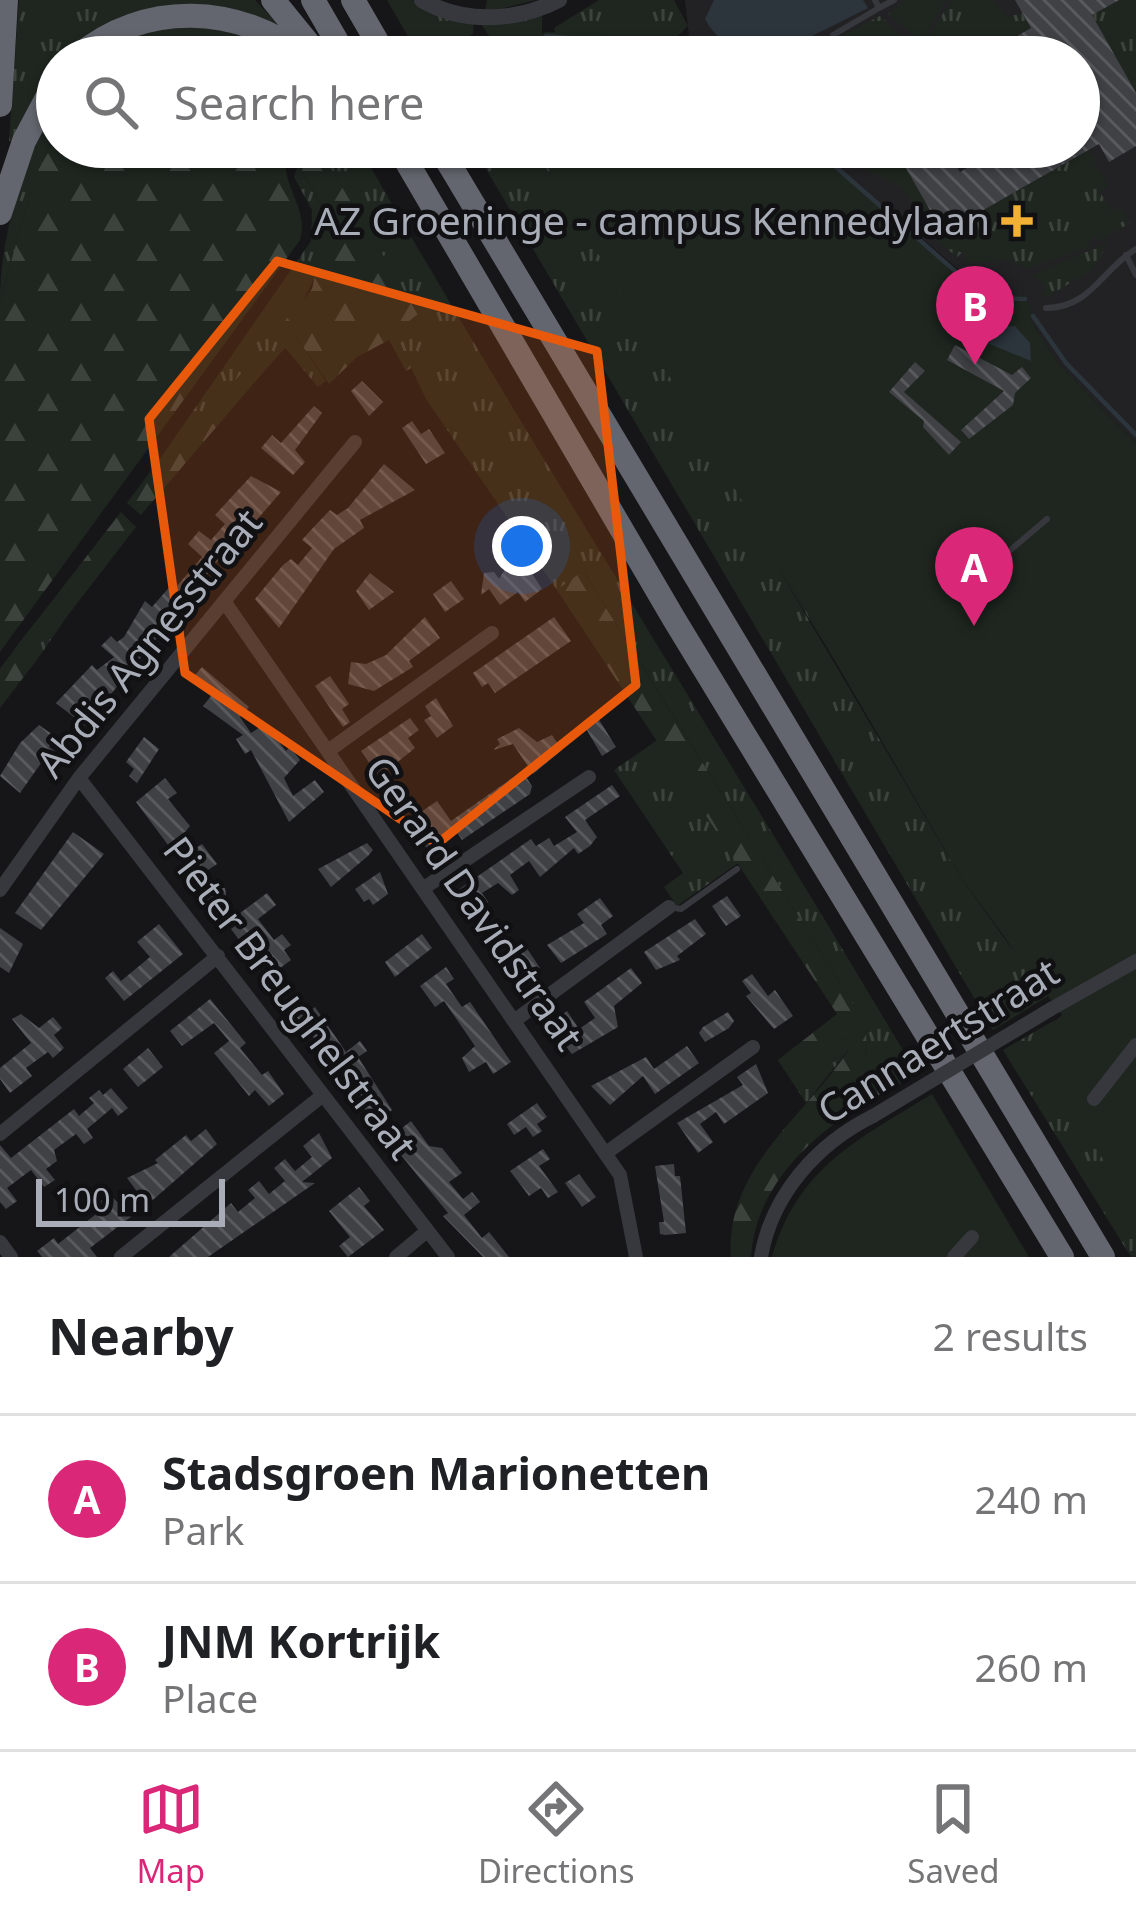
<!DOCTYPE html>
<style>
body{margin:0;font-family:"Noto Sans",sans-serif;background:#f6f6f6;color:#202124}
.scale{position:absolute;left:36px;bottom:30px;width:189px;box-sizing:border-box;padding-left:12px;border:6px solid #a8adb8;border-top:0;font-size:33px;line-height:42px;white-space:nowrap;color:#a8adb8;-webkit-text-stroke:9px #111113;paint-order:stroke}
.you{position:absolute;left:522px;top:546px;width:42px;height:42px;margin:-30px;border:9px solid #fff;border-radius:50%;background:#1a73e8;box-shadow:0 0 0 18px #1a73e833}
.badge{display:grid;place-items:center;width:78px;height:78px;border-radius:50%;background:#db2777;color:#fff;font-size:39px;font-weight:700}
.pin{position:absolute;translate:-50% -99px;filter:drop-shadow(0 3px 6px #0008)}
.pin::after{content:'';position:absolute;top:63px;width:42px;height:36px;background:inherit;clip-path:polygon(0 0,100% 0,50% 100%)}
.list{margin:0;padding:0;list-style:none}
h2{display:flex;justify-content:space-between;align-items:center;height:156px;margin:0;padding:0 48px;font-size:51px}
h2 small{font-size:39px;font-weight:400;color:#757577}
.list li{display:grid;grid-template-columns:78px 1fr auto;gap:36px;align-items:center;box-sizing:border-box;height:168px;padding:0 48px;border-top:3px solid #e0e0e0}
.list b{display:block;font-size:45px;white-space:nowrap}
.list p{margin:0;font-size:39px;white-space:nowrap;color:#757577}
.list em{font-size:39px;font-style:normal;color:#757577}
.icon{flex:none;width:66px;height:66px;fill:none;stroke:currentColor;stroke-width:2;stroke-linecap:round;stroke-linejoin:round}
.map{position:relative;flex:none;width:1136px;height:1257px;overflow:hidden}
.search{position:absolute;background:#fff;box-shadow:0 3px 9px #0004;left:36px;right:36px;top:36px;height:132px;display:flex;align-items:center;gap:30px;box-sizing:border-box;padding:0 42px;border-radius:66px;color:#757577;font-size:45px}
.sheet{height:492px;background:#fff}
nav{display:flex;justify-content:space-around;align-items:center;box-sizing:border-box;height:168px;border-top:3px solid #e0e0e0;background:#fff;font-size:33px;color:#757577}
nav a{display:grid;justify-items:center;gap:6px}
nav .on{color:#db2777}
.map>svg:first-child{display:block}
</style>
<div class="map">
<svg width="1136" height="1257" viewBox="0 0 1136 1257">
<defs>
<pattern id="grass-tufts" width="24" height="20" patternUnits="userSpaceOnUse" patternTransform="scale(3)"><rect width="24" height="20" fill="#1e261f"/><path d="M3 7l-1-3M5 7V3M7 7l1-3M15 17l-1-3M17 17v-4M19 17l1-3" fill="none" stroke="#3c433d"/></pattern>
<pattern id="forest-firs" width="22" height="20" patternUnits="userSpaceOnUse" patternTransform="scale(3)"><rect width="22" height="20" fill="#1e261f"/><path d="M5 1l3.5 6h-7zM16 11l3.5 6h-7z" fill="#3c433d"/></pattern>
<pattern id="building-back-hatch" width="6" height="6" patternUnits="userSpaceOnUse" patternTransform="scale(3)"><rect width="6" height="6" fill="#404145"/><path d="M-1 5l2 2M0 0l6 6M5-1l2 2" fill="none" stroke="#595a5e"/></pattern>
</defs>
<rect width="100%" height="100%" fill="#161618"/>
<path fill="#222225" d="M685 0H1136V444L1059 364 1029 318 993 299 815 147H1079V57H717L689 37Z"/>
<path fill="url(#grass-tufts)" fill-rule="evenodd" d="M19 0H255L283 30 243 16 92 34 65 57H57V67L16 141H9Z
M387 0H411L474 21 473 34 431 57H420Z
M487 0H536L504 8V21L542 13V36L551 42 589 33 556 34 554 28 599 0H674L688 26 656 57H505L482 26Z
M906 0H946L922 42 888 14Z
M952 0H993L1008 17 1022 13 1031 28 981 57H915Z
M1119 0H1136V93L1092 15Z
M880 16 910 45 911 54 846 57 836 39Z
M192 24 236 30 290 57H255L213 42 90 57 132 33Z
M57 95V127L34 180 0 301C0 228 27 161 57 95Z
M318 147H359C539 460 733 763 917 1074L868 1101 866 1025 584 572 557 590 426 399 394 332 418 314Z
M473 147H562L1063 987 993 1030ZM775 563 1014 952 962 879Z
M848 147H894L943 233 1089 150 1108 186 1100 192 1112 212 1121 208 1130 223 1098 241 1094 235 1088 247 1027 269 1011 260 966 263 963 252 957 257 929 234 903 188 861 167Z
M298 165 341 240C310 269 317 291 285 321L326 381 318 387 285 348 267 368 261 363 244 370 173 460 164 453 311 241 312 210 294 177Z
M1109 242 1092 270 1045 298 1042 293 1047 288 1033 275Z
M52 601 68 615 39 657 19 643Z
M659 739 738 863 677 906 664 887 683 873 614 770Z
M1055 1020 1136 1171V1257H1131L1003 1050Z
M845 1037 850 1048 806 1103 787 1074Z"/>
<path fill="url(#forest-firs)" d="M213 42 255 57H122L179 43Z
M57 127V147H288C276 183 310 205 300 240L0 652V301L34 180Z
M298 147H318L418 314 395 332 411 368 406 371 389 340 357 357 329 384 285 321 312 289 318 262 341 240 299 166 293 168Z
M261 362 267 368 141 515 127 503 164 453 173 460 244 370Z
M121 512 136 527 68 615 52 601Z
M583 571 866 1025 868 1101C811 1136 756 1185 751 1257H731C725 1167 806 1116 850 1048L845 1037 787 1074 778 1060 837 1014 557 590Z
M19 643 39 657 0 708V669Z"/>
<path fill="#1e261f" d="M546 32 599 33 619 47 657 57H493Z
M536 147H815L986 297 1025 296 1033 311 1029 318 1059 364 1136 444V1212L1030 1042 1062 1015 962 879Z
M932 1094 1029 1257H772C798 1167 857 1140 932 1094Z"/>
<path fill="#2c353c" d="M714 0H863L868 8 784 50 787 57C753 57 723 52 705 19Z
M1015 326 1030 343 1031 361 965 334 967 329Z"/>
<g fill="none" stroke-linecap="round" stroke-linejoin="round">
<path stroke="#2c353c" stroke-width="4.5" d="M546 36 591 40 615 53 645 57
M672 57 689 39 716 57
M813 147 986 298 1025 299
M1033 316 1066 363 1136 435"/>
</g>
<path fill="url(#building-back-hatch)" d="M1015 0H1119L1092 15 1136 93V146L1109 162 1099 144 943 233 894 147H945L960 172 1003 147H1079V104L1088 99 1079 82V57H981L1031 28Z
M955 345 1012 375 1022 367 1031 378 1015 393 1013 405 969 439 961 430 1004 391 947 360Z
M915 362 925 371 904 392 961 442 949 455 923 427 924 421 889 392Z
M362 381 383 402 369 416 351 391Z
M314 406 322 413 295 450 305 462 293 475 261 448 272 435 281 443Z
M412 421 421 434 429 429 445 453 426 464 402 428Z
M384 464 415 490 360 520 364 528 334 549 279 628 255 599 283 565 291 559 298 565 312 548 302 540 310 531 330 510 337 515 348 508Z
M251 476 281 492 242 537 235 531 215 554 220 558 200 585 85 726 56 703 92 665 97 670 114 657 101 646 111 636 117 642 124 637 145 601 152 607 173 583 177 586 202 557 188 544 199 531 211 540 225 524 215 515Z
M505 532 542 589 525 602 518 592 500 605 489 589 481 595 484 573 494 572 499 579 511 560 496 538Z
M370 573 394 592 369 610 356 591Z
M451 581 464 599 445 612 433 594Z
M425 617 440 638 409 661 413 667 374 691 348 684 351 662 366 664 386 655Z
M554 617 571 641 495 693 488 683 482 687 473 673Z
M202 667 249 707 240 717 251 733 265 724 286 751 290 747 300 760 284 778 293 796 315 780 324 792 289 822 251 750 245 754 236 739 243 735 203 706 215 691 195 675Z
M330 676 349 704 342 709 350 722 343 727 315 686Z
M436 698 453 726 437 738 424 720 431 716 425 706Z
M410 718 419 730 408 738 415 748 379 777 361 751Z
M598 718 616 747 602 756 585 727Z
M39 725 56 737 49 747 62 756 54 766 44 759 20 793 0 776 20 743Z
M519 728 537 742 552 735 562 750 533 774 513 744 493 750 500 744 497 739Z
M144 737 159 749 137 783 129 776 134 769 126 762Z
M522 771 532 786 530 794 462 840 456 831 428 850 414 830 419 827 412 818 437 801 451 821Z
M165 778 177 793 168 799 190 826 171 849 136 802Z
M612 785 620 796 585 820 597 837 590 846 578 854 574 848 540 877 529 861 510 875 519 890 512 895 498 883 482 893 488 902 473 911 458 890 531 839 536 846 549 838 554 846 577 832 565 817Z
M73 832 104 854 41 930 15 913Z
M367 843 373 850 368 856 331 887 318 869Z
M202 844 217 864 205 872 217 888H225L227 902 212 913 186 869 198 860 192 851Z
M380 872 388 894 373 905 369 899 364 902 355 889Z
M267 893 276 905 258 919 274 940 282 934 291 945 284 950 291 960 272 974 264 963 259 966 231 929 241 922 236 916Z
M727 896 741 916 726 926 712 906Z
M600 898 613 916 601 925 607 934 561 963 547 945 584 923 577 914Z
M695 919 706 934 677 956 680 960 656 970 644 952Z
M159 924 183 954 124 1001 105 978 113 971 121 981 150 957 137 942Z
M0 928 23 944 9 973 0 967Z
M422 934 432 948 395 977 385 962Z
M522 941 540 968 522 982 503 954Z
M446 967 454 979 446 984 462 1007 470 1002 511 1062 493 1074 486 1062 469 1072 462 1058 475 1046 444 1001 435 1007 420 986Z
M631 968 642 983 614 1006 618 1027 572 1054 548 1025 567 1011 579 1029 595 1018 584 1002Z
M752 974 768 996 775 990 793 1016 774 1029 746 996 751 993 742 981Z
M210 999 246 1043 240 1048 262 1075 268 1071 284 1094 269 1106 255 1090 249 1096 214 1053 229 1041 214 1023 182 1046 170 1031Z
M304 1006 308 1012 315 1007 346 1052 360 1041 367 1051 358 1057 392 1110 375 1123 359 1101 363 1098 298 1019 295 1013Z
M728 1012 734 1021 729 1028 705 1042 699 1033 703 1027Z
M21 1014 39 1028 53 1017 62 1028 54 1035 64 1048 53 1058 48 1052 26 1068 32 1076 10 1093 0 1079V1068L31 1043 12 1019Z
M687 1046 699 1063 655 1094 643 1076 610 1105 591 1086 646 1057 654 1069Z
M148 1048 163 1067 138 1087 123 1069Z
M756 1064 768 1093 724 1124 716 1112 700 1124 713 1142 698 1153 677 1123 743 1085 737 1077Z
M111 1088 128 1108 118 1116 112 1108 87 1129 93 1138 84 1144 76 1134 54 1150 57 1161 46 1169 55 1180 44 1187 31 1170 7 1188 17 1201 6 1209 0 1202V1145L11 1158 74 1109 79 1116 94 1103 89 1098 99 1090 103 1095Z
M537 1103 547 1117 537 1124 542 1131 533 1137 526 1127 514 1135 507 1124Z
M411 1121 429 1146 442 1148 462 1173 449 1182 463 1199 472 1192 480 1202 464 1215 482 1238 489 1232 509 1257H483L443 1216 448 1213 388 1139Z
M206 1129 217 1144 147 1205 127 1178 158 1163 155 1160 186 1135 191 1141Z
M319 1133 332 1158 302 1182 315 1183 208 1257H169L231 1203 238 1212 255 1198 248 1190 259 1181 269 1194 285 1181 274 1168 285 1159 295 1171 312 1157 303 1146Z
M543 1149 550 1159 539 1166 558 1192 548 1198 541 1188 529 1196 510 1171Z
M674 1164 675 1176H680L686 1233 665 1235 660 1234 659 1222H664L655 1166Z
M579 1174 596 1197 582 1207 565 1183Z
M359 1187 370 1201 364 1206 384 1230 348 1257 339 1246 350 1237 329 1211Z
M109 1194 132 1216 90 1248 97 1257H42L37 1251 54 1238 58 1244 95 1215 91 1209Z"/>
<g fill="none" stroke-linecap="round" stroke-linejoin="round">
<path stroke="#37383d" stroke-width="6" d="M875 0 879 8 894 0
M833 35 879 8
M1126 255 1136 275
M1046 308C1091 308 1103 268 1136 249
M1007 553 1047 519
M669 907 681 909 737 869"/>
<path stroke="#37383d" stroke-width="14" d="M224 601 620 1175 636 1257
M328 751 492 633
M79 778 448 1257
M424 888 589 777
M0 890 79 778 355 442
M1051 1009 1136 961
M514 1021 669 907
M1094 1099 1136 1045
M0 1134 218 956
M606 1153 753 1047
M0 1242 11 1257
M121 1257 323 1095
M396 1257 427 1231
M761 1257C772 1194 817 1144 873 1116
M954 1257 972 1237"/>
<path stroke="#37383d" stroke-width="16" d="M422 0C463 24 516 22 559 0"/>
<path stroke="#63666e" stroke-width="24" d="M273 0 317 54
M313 0 346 57
M353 0 386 57
M77 57C144 0 239 4 306 57
M0 105 6 0
M398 147 674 619 1062 1257
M439 147 1103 1257
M0 213 24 141 57 79"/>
<path stroke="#37383d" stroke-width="14" d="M873 1116 1051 1009"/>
</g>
<path fill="#e8590c" fill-opacity="0.2" stroke="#e8590c" stroke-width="9" stroke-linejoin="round" d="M277 261 597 351 636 685 437 844 185 673 149 419Z"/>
<path fill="#f2b134" stroke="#111113" stroke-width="4.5" d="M1011 203h12v12h12v12h-12v12h-12v-12h-12v-12h12z"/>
<g text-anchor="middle" stroke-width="9" stroke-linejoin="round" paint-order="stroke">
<g font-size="39" fill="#a8adb8" stroke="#111113" text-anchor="end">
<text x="990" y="235">AZ Groeninge - campus Kennedylaan</text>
</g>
<g font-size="39" fill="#a8adb8" stroke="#111113">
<text transform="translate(149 643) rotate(-51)" y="14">Abdis Agnesstraat</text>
<text transform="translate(474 903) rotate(55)" y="14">Gerard Davidstraat</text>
<text transform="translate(290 998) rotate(53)" y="14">Pieter Breughelstraat</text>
<text transform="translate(938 1041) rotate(-32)" y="14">Cannaertstraat</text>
</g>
</g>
</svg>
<div class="scale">100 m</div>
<div class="you"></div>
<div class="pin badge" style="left:974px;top:626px">A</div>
<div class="pin badge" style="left:975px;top:365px">B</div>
<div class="search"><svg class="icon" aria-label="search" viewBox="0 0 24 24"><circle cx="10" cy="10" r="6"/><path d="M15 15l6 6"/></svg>Search here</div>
</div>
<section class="sheet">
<h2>Nearby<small>2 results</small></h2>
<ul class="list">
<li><span class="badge">A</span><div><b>Stadsgroen Marionetten</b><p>Park</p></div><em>240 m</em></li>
<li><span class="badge">B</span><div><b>JNM Kortrijk</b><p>Place</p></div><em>260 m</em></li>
</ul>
</section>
<nav>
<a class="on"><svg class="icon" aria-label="map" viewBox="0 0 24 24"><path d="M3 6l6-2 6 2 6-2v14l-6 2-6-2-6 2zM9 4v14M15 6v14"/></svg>Map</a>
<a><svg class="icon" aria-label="directions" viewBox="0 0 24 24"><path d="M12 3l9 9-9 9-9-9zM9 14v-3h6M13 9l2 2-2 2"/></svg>Directions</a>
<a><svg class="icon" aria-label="saved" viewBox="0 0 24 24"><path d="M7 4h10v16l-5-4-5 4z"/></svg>Saved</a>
</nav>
